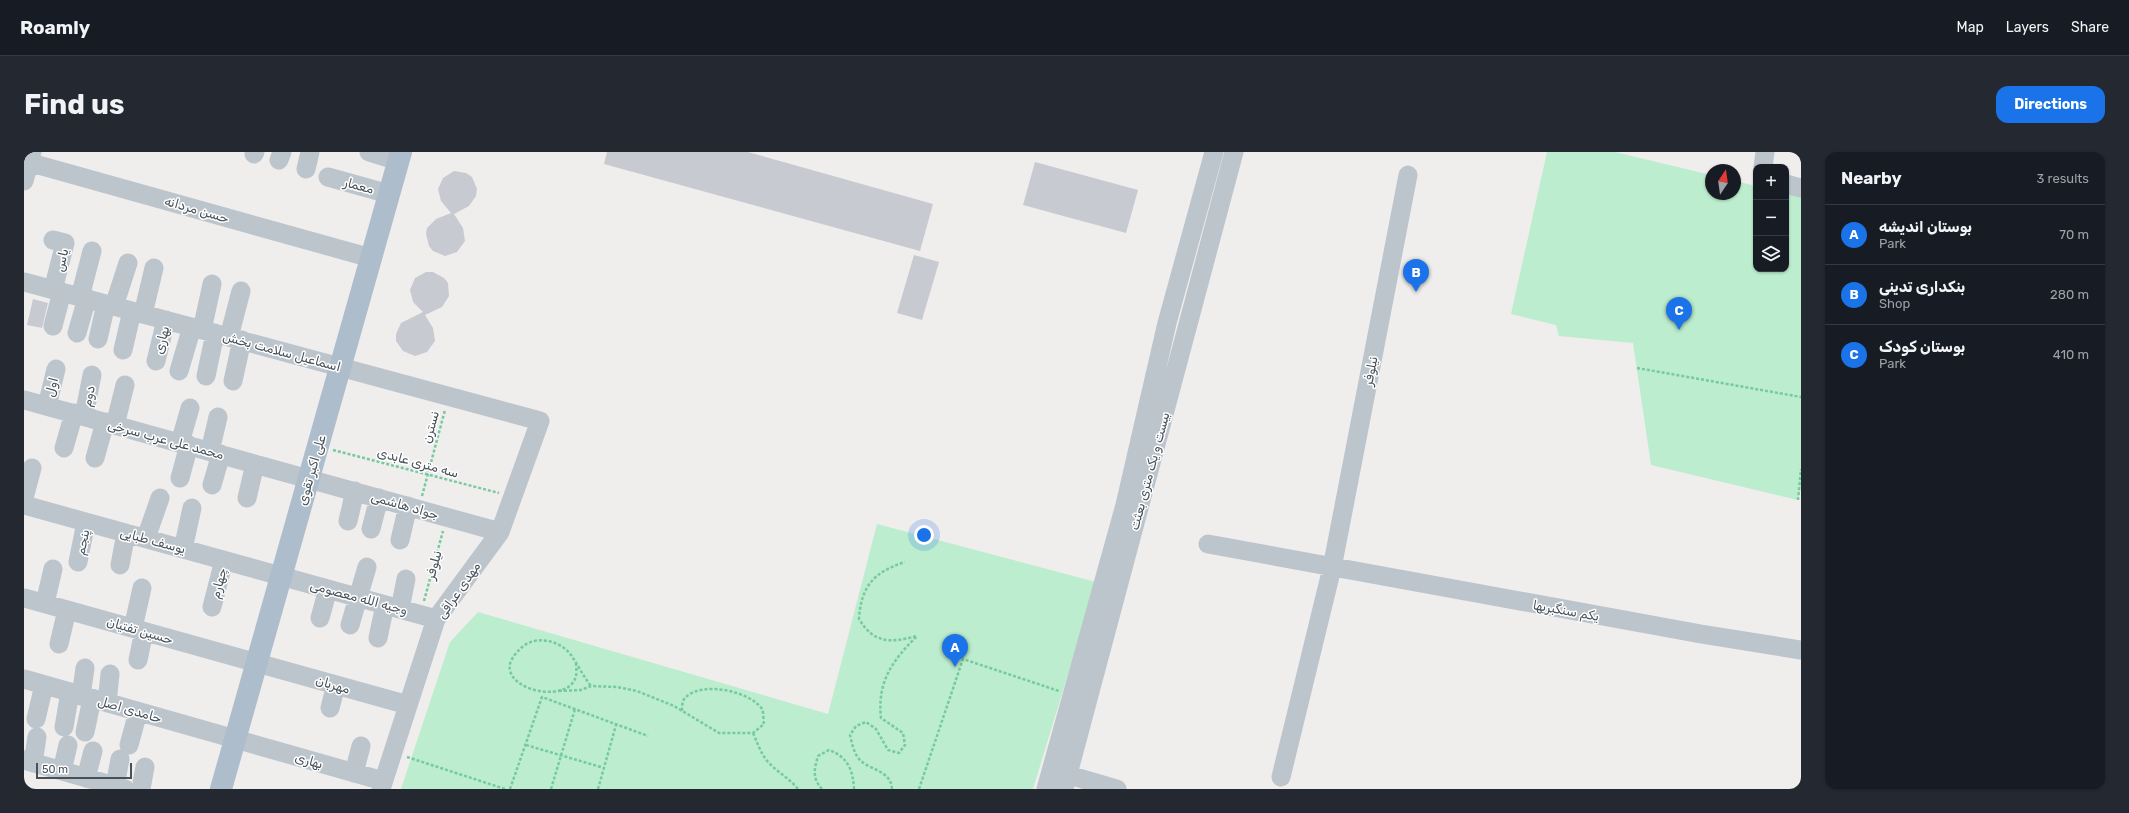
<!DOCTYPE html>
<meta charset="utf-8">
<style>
body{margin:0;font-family:Rubik,Vazirmatn,sans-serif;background:#242831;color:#f1f3f6}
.controls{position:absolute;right:12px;top:12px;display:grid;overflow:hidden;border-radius:8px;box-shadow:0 1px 3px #0004}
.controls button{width:36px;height:36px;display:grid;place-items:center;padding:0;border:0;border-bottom:1px solid #363941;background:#171b24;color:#f1f3f6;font:20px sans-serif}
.compass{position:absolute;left:1681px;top:12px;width:36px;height:36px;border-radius:50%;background:#171b24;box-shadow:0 1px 3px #0004;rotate:13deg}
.scale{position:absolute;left:12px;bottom:10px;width:96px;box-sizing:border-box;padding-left:4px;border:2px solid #46515a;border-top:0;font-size:11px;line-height:14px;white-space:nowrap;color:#46515a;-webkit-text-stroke:3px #fff;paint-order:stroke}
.you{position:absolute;left:900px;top:383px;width:14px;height:14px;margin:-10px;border:3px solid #fff;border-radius:50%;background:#1a73e8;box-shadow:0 0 0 6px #1a73e833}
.badge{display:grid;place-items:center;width:26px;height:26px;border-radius:50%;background:#1a73e8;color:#fff;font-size:13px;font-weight:700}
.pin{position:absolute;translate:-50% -33px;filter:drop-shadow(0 1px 2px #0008)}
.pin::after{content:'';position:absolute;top:21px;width:14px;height:12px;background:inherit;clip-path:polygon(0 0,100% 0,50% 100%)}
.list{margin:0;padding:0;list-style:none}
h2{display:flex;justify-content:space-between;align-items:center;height:52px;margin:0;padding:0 16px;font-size:17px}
h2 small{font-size:13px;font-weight:400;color:#9ea1a6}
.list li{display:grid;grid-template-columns:26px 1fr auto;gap:12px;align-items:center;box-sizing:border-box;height:60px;padding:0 16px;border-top:1px solid #363941}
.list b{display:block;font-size:15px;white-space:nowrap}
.list p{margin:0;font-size:13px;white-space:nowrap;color:#9ea1a6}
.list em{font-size:13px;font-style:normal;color:#9ea1a6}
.icon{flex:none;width:22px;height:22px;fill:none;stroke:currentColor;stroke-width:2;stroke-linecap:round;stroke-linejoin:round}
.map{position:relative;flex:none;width:1777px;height:637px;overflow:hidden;border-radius:12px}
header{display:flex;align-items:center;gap:24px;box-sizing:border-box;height:56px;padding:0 20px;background:#171b24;border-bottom:1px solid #363941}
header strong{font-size:19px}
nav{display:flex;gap:22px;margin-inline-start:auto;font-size:14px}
.intro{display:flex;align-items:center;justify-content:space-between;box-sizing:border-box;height:96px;padding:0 24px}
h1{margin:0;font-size:28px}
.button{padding:10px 18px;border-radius:12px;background:#1a73e8;color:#fff;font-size:14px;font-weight:700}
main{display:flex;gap:24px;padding:0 24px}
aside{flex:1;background:#171b24;border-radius:12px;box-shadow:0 1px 3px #0004}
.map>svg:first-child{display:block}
</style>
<header>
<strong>Roamly</strong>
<nav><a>Map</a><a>Layers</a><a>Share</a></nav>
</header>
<div class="intro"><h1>Find us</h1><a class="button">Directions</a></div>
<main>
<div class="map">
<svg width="1777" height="637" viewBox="0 0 1777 637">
<rect width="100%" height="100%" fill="#f0eded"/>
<path fill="#bcedce" d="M1523 0H1591L1687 23V42H1711V29L1732 34V117H1762V41L1777 45V336L1774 348 1627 313 1609 191 1535 184 1532 173 1487 162Z
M853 372 1072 430 1009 637H377L426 490 454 460 804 562Z"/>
<path fill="#c7cad0" d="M583 0H724L909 52 896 99 580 12Z
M1011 10 1114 38 1102 81 999 53Z
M430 19 442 21 448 25 453 37 452 44 445 54 430 62 439 76 441 89 433 100 421 104 409 99 405 94 402 82 403 76 412 67 427 61 417 49 414 37 419 26Z
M890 103 915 110 898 168 873 161Z
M402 120H409L420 126 424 131 425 144 418 155 401 163 409 176 411 189 403 200 391 204 379 199 372 189V182L377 171 399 160 389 150 386 138 391 126Z
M9 147 24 151 18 176 3 173Z"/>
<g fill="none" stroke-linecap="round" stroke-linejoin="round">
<path stroke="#75ca9e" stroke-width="2.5" stroke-dasharray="3 2" stroke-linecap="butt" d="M1613 216 1777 245
M309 298 475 341
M398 344 421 258
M1774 348 1777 317
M400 449 419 379
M552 511C552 515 553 520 552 524 546 550 490 541 486 518 484 510 491 502 496 497 510 482 536 488 547 503 554 513 559 524 567 534
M535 539 557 538 567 534 593 535 613 539 650 554 695 581H729L740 572C739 568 740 561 738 557 726 539 678 529 662 545 658 548 658 554 658 559
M729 581C734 592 737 603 746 612 755 621 766 627 774 637
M502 593 580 616
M383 605 481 637
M486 637 518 545 624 584
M527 637 551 557
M574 637 592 573
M798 637C788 626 790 618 794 604L805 598C824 605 829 618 830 637
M868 637C867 619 847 618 837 609 830 603 828 591 826 583L832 574 842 570 852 577 864 598 875 601 881 593 879 581 857 566C853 530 868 509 893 484 867 491 850 492 835 467 837 434 850 420 881 410
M895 637 939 507 1035 539"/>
<path stroke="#bcc5cc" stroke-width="19" d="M345 0 374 9
M230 2 231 0
M255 8 258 0
M0 9 347 106
M1739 15 1741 0
M282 17 286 0
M304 25 365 42
M0 29 8 0
M1762 32 1777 36
M29 88 41 91 29 138
M0 130 516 269 476 380 412 467 357 637
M56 145 68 99
M90 154 104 111
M119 162 130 116
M29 174 38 140
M178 178 188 132
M53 181 63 146
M205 185 217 139
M74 187 82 152
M99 198 108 159
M132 209 142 168
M155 219 168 175
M182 224 191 181
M209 229 218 188
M0 248 476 380
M23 254 32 217
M60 264 68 223
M91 273 101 233
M156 291 166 256
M40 296 50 261
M186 299 194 265
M71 306 81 270
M156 326 165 293
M188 333 197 302
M0 346 8 316
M223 346 231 312
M0 353 412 467
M324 369 331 339
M347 377 355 346
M122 386 136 346
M376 388 384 354
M1184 392 1677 482 1777 498
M159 397 168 356
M54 410 62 370
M96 413 102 381
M0 446 384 553
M21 451 29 417
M188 455 200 408
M376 457 382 427
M296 466 304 437
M326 473 343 415
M109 476 118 436
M354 486 361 453
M35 492 43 458
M114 508 120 479
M0 527 359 629
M57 544 61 516
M83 551 86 522
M306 556 312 533
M12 567 20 533
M40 575 46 540
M61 580 68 547
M105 593 114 560
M0 608 101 637
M9 611 13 585
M38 619 44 593
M330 621 337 594
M1045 623 1093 637
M1257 625 1308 416 1384 23
M62 626 69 599
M91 634 96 607
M117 637 121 615
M1022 637 1101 353 1143 171 1190 0
M1040 637 1210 0"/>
<path stroke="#adbdcc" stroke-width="22" d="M197 637 377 0"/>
</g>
<g text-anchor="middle" stroke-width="3" stroke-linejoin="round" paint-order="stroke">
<g font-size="13" fill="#46515a" stroke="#fff">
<text transform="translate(335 33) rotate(15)" y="5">معمار</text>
<text transform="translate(173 57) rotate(16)" y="5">حسن مردانه</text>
<text transform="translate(37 108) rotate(-77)" y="5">یاس</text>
<text transform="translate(137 188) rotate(-76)" y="5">بهاری</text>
<text transform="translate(258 199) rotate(15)" y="5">اسماعیل سلامت بخش</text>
<text transform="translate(1346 219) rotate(-79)" y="5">نیلوفر</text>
<text transform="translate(27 235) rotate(-75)" y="5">اول</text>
<text transform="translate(64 244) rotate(-78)" y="5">دوم</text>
<text transform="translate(406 275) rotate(-75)" y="5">نسترن</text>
<text transform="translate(142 287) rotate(15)" y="5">محمد علی عرب سرخی</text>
<text transform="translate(394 310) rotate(15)" y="5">سه متری عابدی</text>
<text transform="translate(287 318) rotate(-74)" y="5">علی اکبر تقوی</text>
<text transform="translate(1125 319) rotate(-75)" y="5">بیست و یک متری بعثت</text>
<text transform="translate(381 353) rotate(16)" y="5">جواد هاشمی</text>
<text transform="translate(129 388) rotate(15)" y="5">یوسف طبایی</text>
<text transform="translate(58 390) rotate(-78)" y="5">پنجم</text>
<text transform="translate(409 413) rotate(-75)" y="5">نیلوفر</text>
<text transform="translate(194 431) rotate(-76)" y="5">چهارم</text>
<text transform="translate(434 438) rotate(-55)" y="5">مهدی عراقی</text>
<text transform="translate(335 445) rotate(15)" y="5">وجیه الله معصومی</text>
<text transform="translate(1542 458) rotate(10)" y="5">یکم سنگبریها</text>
<text transform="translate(116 478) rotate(16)" y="5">حسین تفتیان</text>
<text transform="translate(309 532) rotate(16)" y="5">مهربان</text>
<text transform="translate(106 557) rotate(16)" y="5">حامدی اصل</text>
<text transform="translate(285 608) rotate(16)" y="5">بهاری</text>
</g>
</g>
</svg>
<div class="controls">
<button>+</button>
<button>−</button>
<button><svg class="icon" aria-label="layers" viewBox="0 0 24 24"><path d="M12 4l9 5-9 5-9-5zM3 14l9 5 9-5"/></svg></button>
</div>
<svg class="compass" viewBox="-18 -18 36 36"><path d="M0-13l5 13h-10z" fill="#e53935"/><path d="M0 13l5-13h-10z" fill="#9ea1a6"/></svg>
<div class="scale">50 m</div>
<div class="you"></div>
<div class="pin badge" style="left:931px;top:515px">A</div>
<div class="pin badge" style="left:1392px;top:140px">B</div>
<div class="pin badge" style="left:1655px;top:178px">C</div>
</div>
<aside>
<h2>Nearby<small>3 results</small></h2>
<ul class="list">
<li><span class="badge">A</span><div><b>بوستان اندیشه</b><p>Park</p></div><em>70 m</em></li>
<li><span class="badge">B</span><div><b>بنکداری تدینی</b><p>Shop</p></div><em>280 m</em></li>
<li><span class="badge">C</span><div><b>بوستان کودک</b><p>Park</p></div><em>410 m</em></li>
</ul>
</aside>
</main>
